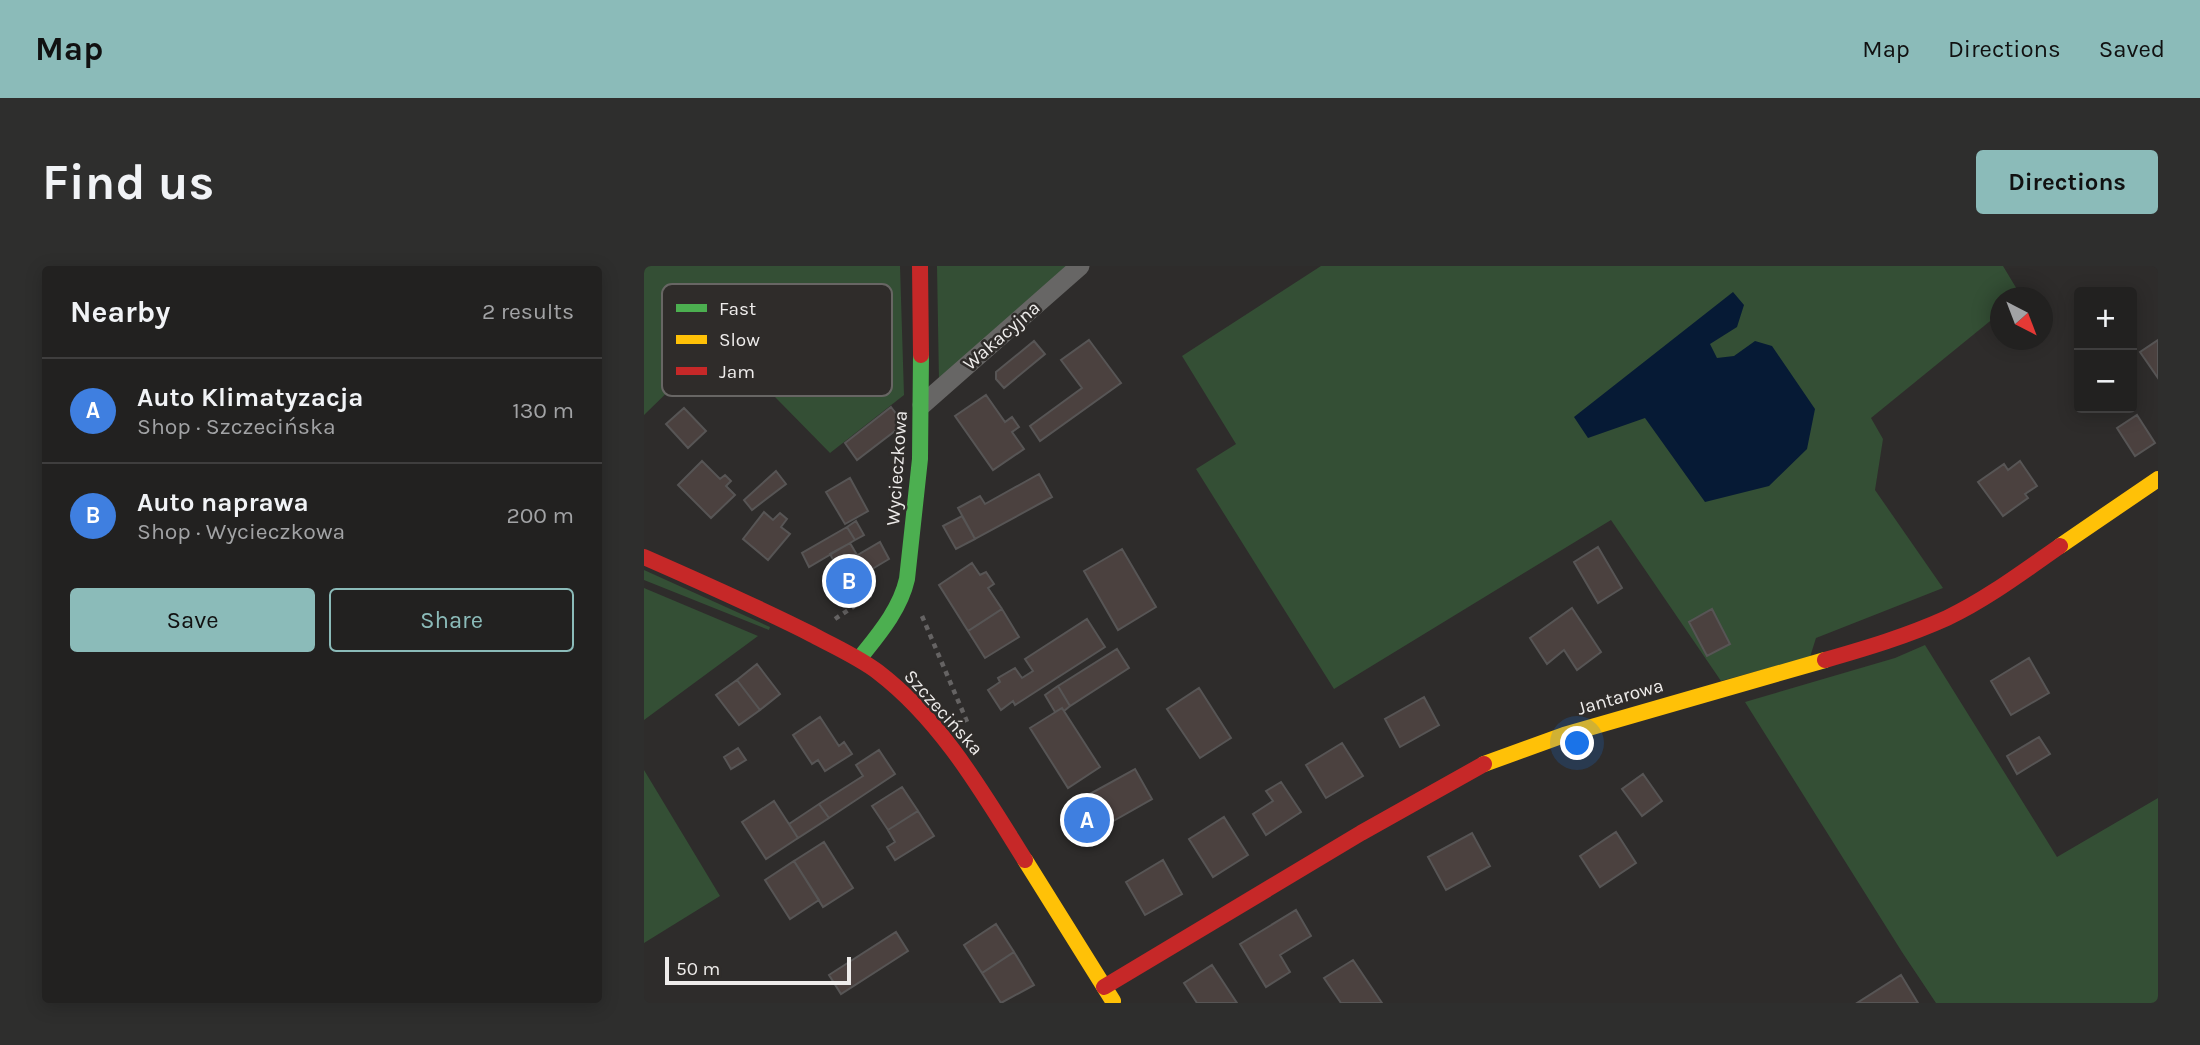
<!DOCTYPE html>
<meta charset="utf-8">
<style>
body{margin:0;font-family:Karla,sans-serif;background:#2e2e2d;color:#f1f3f6}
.controls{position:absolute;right:21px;top:21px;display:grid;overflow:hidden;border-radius:7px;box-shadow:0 4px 18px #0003}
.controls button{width:63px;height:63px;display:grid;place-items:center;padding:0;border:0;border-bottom:2px solid #3f3e3e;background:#222120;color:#f1f3f6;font:35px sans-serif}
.compass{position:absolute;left:1346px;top:21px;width:63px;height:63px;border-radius:50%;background:#222120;box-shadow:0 4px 18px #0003;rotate:138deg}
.scale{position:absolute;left:21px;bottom:18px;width:186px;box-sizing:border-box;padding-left:7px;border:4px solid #eeeceb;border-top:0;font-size:19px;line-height:24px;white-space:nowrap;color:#eeeceb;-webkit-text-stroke:5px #2f2c2a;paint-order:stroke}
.you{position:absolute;left:934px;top:478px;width:24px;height:24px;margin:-18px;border:5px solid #fff;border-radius:50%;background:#1a73e8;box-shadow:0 0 0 10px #1a73e833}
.badge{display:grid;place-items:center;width:46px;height:46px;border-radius:50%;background:#8bbbb9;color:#fff;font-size:23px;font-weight:700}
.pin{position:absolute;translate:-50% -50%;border:4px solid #fff;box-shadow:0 2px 7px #0006}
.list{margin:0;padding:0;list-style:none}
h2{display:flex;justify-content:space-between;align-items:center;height:91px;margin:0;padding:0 28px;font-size:30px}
h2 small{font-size:23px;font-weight:400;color:#a2a3a5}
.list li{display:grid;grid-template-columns:46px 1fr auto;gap:21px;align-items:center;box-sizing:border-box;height:105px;padding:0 28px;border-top:2px solid #3f3e3e}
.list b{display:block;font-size:26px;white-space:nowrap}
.list p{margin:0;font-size:23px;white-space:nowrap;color:#a2a3a5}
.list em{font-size:23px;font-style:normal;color:#a2a3a5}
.actions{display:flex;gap:14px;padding:21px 28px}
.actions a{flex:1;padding:16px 0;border:2px solid #8bbbb9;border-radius:7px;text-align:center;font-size:24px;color:#8bbbb9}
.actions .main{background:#8bbbb9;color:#111}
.map{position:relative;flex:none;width:1514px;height:737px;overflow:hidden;border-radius:7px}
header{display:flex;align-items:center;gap:42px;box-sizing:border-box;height:98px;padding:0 35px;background:#8bbbb9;color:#111}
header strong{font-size:33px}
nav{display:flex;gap:38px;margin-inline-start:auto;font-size:24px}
.intro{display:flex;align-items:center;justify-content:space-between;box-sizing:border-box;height:168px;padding:0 42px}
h1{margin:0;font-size:49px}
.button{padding:18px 32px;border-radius:7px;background:#8bbbb9;color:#111;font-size:24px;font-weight:700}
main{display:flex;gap:42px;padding:0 42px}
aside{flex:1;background:#222120;border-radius:7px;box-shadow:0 4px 18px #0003}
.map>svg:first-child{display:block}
</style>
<header>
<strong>Map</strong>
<nav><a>Map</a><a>Directions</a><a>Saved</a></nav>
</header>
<div class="intro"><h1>Find us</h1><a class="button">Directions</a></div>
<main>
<aside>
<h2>Nearby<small>2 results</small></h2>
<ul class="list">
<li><span class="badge" style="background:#3f7fe0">A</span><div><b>Auto Klimatyzacja</b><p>Shop · Szczecińska</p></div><em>130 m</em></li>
<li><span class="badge" style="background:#3f7fe0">B</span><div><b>Auto naprawa</b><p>Shop · Wycieczkowa</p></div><em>200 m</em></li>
</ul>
<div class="actions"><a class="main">Save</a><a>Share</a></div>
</aside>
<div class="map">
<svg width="1514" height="737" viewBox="0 0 1514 737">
<rect width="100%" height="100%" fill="#2e2c2b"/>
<path fill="#344f35" d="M0 0H256L260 129 186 187 76 75 0 149Z
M293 0H424L295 116Z
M677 0H1359L1377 30 1356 32V47L1227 152 1239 173 1231 224 1299 322 1172 372 1166 391 1077 415 967 254 690 423 552 203 592 178 538 90Z
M0 304 126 361 125 364 0 314Z
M0 322 114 370 0 454Z
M1281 379 1413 591 1514 532V737H1292L1258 686 1101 436 1251 392Z
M0 504 76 630 0 677Z"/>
<path fill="#061a35" d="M1089 26 1100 39 1093 61 1066 78 1073 92 1090 90 1111 75 1128 80 1171 143 1163 183 1125 220 1061 236 1001 152 944 172 930 151Z"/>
<path fill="#4b413f" stroke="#575555" stroke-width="2" d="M445 74 477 117 396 175 386 160 438 122 417 94Z
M1514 74V112L1496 86Z
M390 75 401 88 360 122 352 113V106Z
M342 129 361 156 368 151 375 161 368 166 380 183 349 204 311 150Z
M247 141 260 158 213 194 201 177Z
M40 142 62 165 44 182 22 158Z
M1493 149 1511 177 1491 190 1473 162Z
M58 195 76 213 81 209 87 215 82 220 91 229 67 252 34 219Z
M1376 195 1393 220 1381 228 1384 232 1359 250 1334 216 1360 198 1364 204Z
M132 205 142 218 108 244 100 234Z
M395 208 408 231 331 273 314 242 336 230 341 238Z
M206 212 224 245 201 258 182 226Z
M120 246 129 254 136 247 143 253 137 261 146 268 124 294 99 273Z
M318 250 331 273 312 283 299 260Z
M212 255 220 269 211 274 203 261Z
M203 261 211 274 165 301 158 287Z
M236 276 245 293 203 318 193 301Z
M206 277 213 289 193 301 186 288Z
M954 281 978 322 954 337 930 296Z
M478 283 512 341 474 364 440 305Z
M328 297 336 309 342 306 350 318 344 322 358 343 324 365 295 319Z
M928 342 957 386 933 404 920 384 903 398 886 372Z
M358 343 375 371 341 392 324 365Z
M1068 343 1086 378 1063 390 1045 356Z
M443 353 461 381 371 439 369 435 357 444 344 424 356 416 354 412 371 402 378 412 389 405 381 393Z
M473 383 485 402 426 440 414 420Z
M1385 392 1405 427 1367 449 1347 415Z
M113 398 136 428 116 444 93 414Z
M93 414 116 444 95 459 72 429Z
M414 420 426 440 420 445 418 442 411 446 401 429Z
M555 422 587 472 556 492 523 443Z
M780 431 795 459 756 481 741 453Z
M418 442 456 501 424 522 386 462Z
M176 451 195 480 200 476 208 488 181 505 174 494 168 498 149 469Z
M1395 471 1406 488 1373 508 1363 490Z
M698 477 719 510 682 532 662 499Z
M94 482 102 494 87 503 80 491Z
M235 484 251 508 185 552 175 538 219 510 212 499Z
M491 503 508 533 450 566 433 535Z
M999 508 1018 535 998 550 978 523Z
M637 516 657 546 622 569 609 548 629 535 622 525Z
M258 521 274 545 244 564 228 540Z
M130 535 154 572 122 593 98 556Z
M175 538 185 552 154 572 145 558Z
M274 545 290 570 251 594 243 581 251 576 244 564Z
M580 551 604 589 569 611 545 573Z
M972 566 992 597 956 621 936 590Z
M828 567 846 600 802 624 784 591Z
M180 576 209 622 179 641 150 595Z
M519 594 538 628 501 649 482 616Z
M150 595 175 634 146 653 121 614Z
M652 644 667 670 636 689 646 706 622 721 596 678Z
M352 658 370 686 338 707 320 679Z
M252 666 264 685 197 728 185 709Z
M370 686 390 719 357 737 338 707Z
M709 694 738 737H697L680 712Z
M568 699 593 737H553L540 717Z
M1257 709 1274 737H1213Z"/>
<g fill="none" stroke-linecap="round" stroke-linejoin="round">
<path stroke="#656363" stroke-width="4.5" stroke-dasharray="5 5" stroke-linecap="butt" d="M278 350 324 458
M191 353 227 329"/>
<path stroke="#676665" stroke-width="19" d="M278 139 436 0"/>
<path stroke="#4caf50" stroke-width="16" d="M215 393C234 369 256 344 263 313L276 193 277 89"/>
<path stroke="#ffc107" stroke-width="16" d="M1416 280 1514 213
M840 498 920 469 1181 394
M381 594 469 735"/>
<path stroke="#c62828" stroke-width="16" d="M276 0 277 89
M0 291C57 316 114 341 169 369 191 381 214 391 234 406 298 455 339 527 381 594
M1181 394C1223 382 1263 370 1303 352 1343 333 1380 305 1416 280
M460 721 717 567 840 498"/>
</g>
<g text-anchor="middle" stroke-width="5" stroke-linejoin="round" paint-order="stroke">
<g font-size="19" fill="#eeeceb" stroke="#2f2c2a">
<text transform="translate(357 69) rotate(-41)" y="7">Wakacyjna</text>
<text transform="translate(252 202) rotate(-86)" y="7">Wycieczkowa</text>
<text transform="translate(976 430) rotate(-16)" y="7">Jantarowa</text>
<text transform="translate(300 446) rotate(48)" y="7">Szczecińska</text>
</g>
</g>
<rect x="18" y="18" width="230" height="112" rx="10" fill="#2f2c2a" stroke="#686664" stroke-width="2"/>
<rect x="32" y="38" width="31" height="8" fill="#4caf50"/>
<rect x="32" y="69" width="31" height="9" fill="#ffc107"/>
<rect x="32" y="101" width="31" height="8" fill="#c62828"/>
<g font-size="19" fill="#eeeceb">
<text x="75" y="49">Fast</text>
<text x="75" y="80">Slow</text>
<text x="75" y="112">Jam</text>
</g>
</svg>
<div class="controls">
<button>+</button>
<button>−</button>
</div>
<svg class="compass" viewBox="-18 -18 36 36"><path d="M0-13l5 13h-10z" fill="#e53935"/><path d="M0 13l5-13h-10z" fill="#a2a3a5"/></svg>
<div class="scale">50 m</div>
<div class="you"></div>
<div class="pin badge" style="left:443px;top:554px;background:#3f7fe0">A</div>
<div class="pin badge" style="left:205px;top:315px;background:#3f7fe0">B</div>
</div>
</main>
